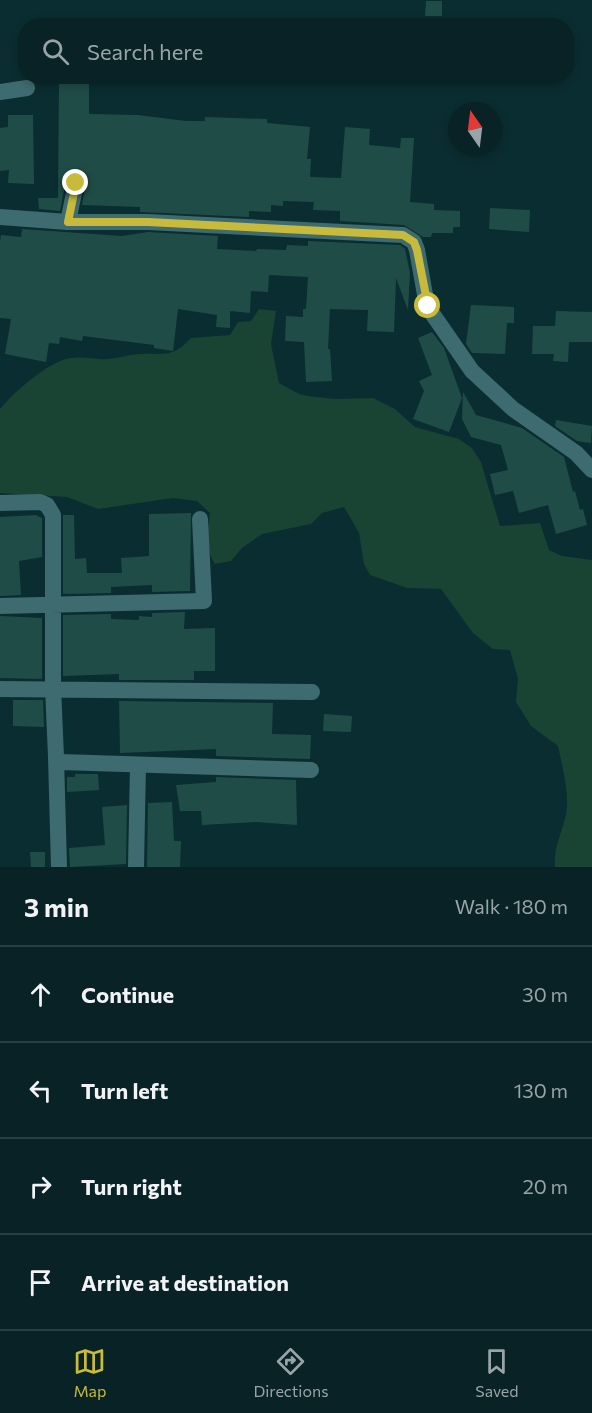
<!DOCTYPE html>
<meta charset="utf-8">
<style>
body{margin:0;font-family:Commissioner,sans-serif;background:#112a2d;color:#f1f3f6}
.compass{position:absolute;left:448px;top:102px;width:54px;height:54px;border-radius:50%;background:#082225;box-shadow:0 3px 9px #0003;rotate:346deg}
.stop{position:absolute;width:18px;height:18px;margin:-14px;border:4px solid #c8bb3b;border-radius:50%;background:#fff}
.stop.end{background:#c8bb3b;border-color:#fff;box-shadow:0 2px 6px #0008}
.list{margin:0;padding:0;list-style:none}
h2{display:flex;justify-content:space-between;align-items:center;height:78px;margin:0;padding:0 24px;font-size:26px}
h2 small{font-size:20px;font-weight:400;color:#98a4a7}
.list li{display:grid;grid-template-columns:39px 1fr auto;gap:18px;align-items:center;box-sizing:border-box;height:96px;padding:0 24px;border-top:2px solid #293f42}
.list b{display:block;font-size:22px;white-space:nowrap}
.list em{font-size:20px;font-style:normal;color:#98a4a7}
.icon{flex:none;width:33px;height:33px;fill:none;stroke:currentColor;stroke-width:2;stroke-linecap:round;stroke-linejoin:round}
.map{position:relative;flex:none;width:592px;height:867px;overflow:hidden}
.search{position:absolute;background:#082225;box-shadow:0 3px 9px #0003;left:18px;right:18px;top:18px;height:66px;display:flex;align-items:center;gap:15px;box-sizing:border-box;padding:0 21px;border-radius:24px;color:#98a4a7;font-size:22px}
.sheet{height:462px;background:#082225}
nav{display:flex;justify-content:space-around;align-items:center;box-sizing:border-box;height:84px;border-top:2px solid #293f42;background:#082225;font-size:16px;color:#98a4a7}
nav a{display:grid;justify-items:center;gap:3px}
nav .on{color:#c8bb3b}
.map>svg:first-child{display:block}
</style>
<div class="map">
<svg width="592" height="867" viewBox="0 0 592 867">
<rect width="100%" height="100%" fill="#0a2d31"/>
<path fill="#194332" d="M259 309 276 311 271 344 279 383 299 394 308 396 335 399 373 398 395 409 415 427 459 439 472 448 481 462 500 526 540 523 549 550 562 556 592 560V867H555C553 845 565 828 567 807 568 787 562 766 558 746L531 726 516 702 518 679 510 650 493 649 473 633 441 589 407 588 370 575 364 564 359 533 344 507 322 513 311 524 262 534 242 548 231 561 215 564C204 547 208 532 210 513L197 501 173 498 98 509 67 497 0 493V409C15 391 49 361 71 358 83 356 96 360 109 359 120 358 130 354 141 354 166 353 172 358 191 338L230 335 238 322 251 321Z"/>
<path fill="#204c47" d="M426 1H442V16H425Z
M59 83 89 84V114L138 115 186 121H205V117L267 119V123L310 127 307 159H311L310 177 341 178 345 127 370 129 369 145 400 148 401 138H414L410 202 434 204V210L460 211V227H453V233H432L431 237H423L404 225 340 221V211L313 210 314 202 283 201V206L271 205V212L249 211V217L140 212V207L82 205 86 180 78 173H72L66 180 60 211 39 209 38 198H58Z
M8 115H33L34 184 8 183 9 170 0 171V128L8 127Z
M490 208 530 210 529 232 489 229Z
M22 229 122 236 148 232 218 236 217 249 256 251 257 249 286 250 287 245 308 246V241L400 245 405 249 410 273 408 310 396 278 394 332 367 331 368 310 330 309 328 349H330L332 381 306 382 304 342 285 341 286 316 303 317V309H306L308 277 269 275 268 292 251 291 250 313 230 311V328L216 327 217 315 178 309 173 351 154 348V345L83 336 82 341 60 337 59 344 49 343 46 362 5 354 11 319 0 318V242L1 235 21 237Z
M471 305 514 307V323H507L505 354 472 353 466 344Z
M556 311 592 312V342H569L568 362 553 361 554 354H532L533 326H555Z
M432 332 444 348 462 398 449 432 413 419 424 391 419 381 432 375 418 338Z
M463 392 476 415 522 428 564 457 573 492 575 491 580 510 583 509 587 525 556 534 548 505 519 513 513 491 495 495 490 474 508 470 501 445 471 437 462 419Z
M556 420 592 426 591 443 577 441 555 426Z
M191 513 190 591 152 592V585L111 587V593L63 594V515H74L75 559 86 558 87 573H122L121 558 149 556V514Z
M36 515 42 518V557L19 561 21 595 0 596V517Z
M185 612 184 629 215 628V671H194V680H119V674L63 676V615L111 614V619L139 620V616L152 617V613Z
M0 616 42 618V679L0 678Z
M13 700H43L44 727 13 726Z
M119 701 273 703 272 734 311 735 310 759 216 756V749L120 753Z
M324 714 352 716 351 732 323 731Z
M75 774H98L99 790 67 792V777H75Z
M216 777 296 780 297 825 256 822 202 825 201 811H180L176 785 216 782Z
M172 802 174 841H181L180 867H147L148 803Z
M127 805 126 864 70 867 69 848 105 845 102 807Z
M30 852H45V867H31Z"/>
<g fill="none" stroke-linecap="round" stroke-linejoin="round">
<path stroke="#3e6b6f" stroke-width="16" d="M0 92 27 88
M0 217 68 222H148L403 235 414 242 417 250 427 306 472 371 513 409 576 453 592 470
M68 222 76 183
M0 503 40 502 47 505 53 515V687L56 757 61 762 311 770
M0 606 204 601 200 519
M0 689 312 692
M56 757 59 867
M136 867 138 765"/>
</g>
<g fill="none" stroke-linecap="round" stroke-linejoin="round">
<path stroke="#c8bb3b" stroke-width="8" d="M76 183 68 222H148L403 235 414 242 417 250 428 306"/>
</g>
</svg>
<svg class="compass" viewBox="-18 -18 36 36"><path d="M0-13l5 13h-10z" fill="#e53935"/><path d="M0 13l5-13h-10z" fill="#98a4a7"/></svg>
<div class="stop" style="left:428px;top:306px"></div>
<div class="stop end" style="left:76px;top:183px"></div>
<div class="search"><svg class="icon" aria-label="search" viewBox="0 0 24 24"><circle cx="10" cy="10" r="6"/><path d="M15 15l6 6"/></svg>Search here</div>
</div>
<section class="sheet">
<h2>3 min<small>Walk · 180 m</small></h2>
<ul class="list">
<li><svg class="icon" aria-label="ahead" viewBox="0 0 24 24"><path d="M12 20V5M6 11l6-6 6 6"/></svg><div><b>Continue</b></div><em>30 m</em></li>
<li><svg class="icon" aria-label="left" viewBox="0 0 24 24"><path d="M17 20v-9H6M10 6l-5 5 5 5"/></svg><div><b>Turn left</b></div><em>130 m</em></li>
<li><svg class="icon" aria-label="right" viewBox="0 0 24 24"><path d="M7 20v-9h11M14 6l5 5-5 5"/></svg><div><b>Turn right</b></div><em>20 m</em></li>
<li><svg class="icon" aria-label="arrive" viewBox="0 0 24 24"><path d="M6 21V4h12l-3 4 3 4H6"/></svg><div><b>Arrive at destination</b></div></li>
</ul>
</section>
<nav>
<a class="on"><svg class="icon" aria-label="map" viewBox="0 0 24 24"><path d="M3 6l6-2 6 2 6-2v14l-6 2-6-2-6 2zM9 4v14M15 6v14"/></svg>Map</a>
<a><svg class="icon" aria-label="directions" viewBox="0 0 24 24"><path d="M12 3l9 9-9 9-9-9zM9 14v-3h6M13 9l2 2-2 2"/></svg>Directions</a>
<a><svg class="icon" aria-label="saved" viewBox="0 0 24 24"><path d="M7 4h10v16l-5-4-5 4z"/></svg>Saved</a>
</nav>
